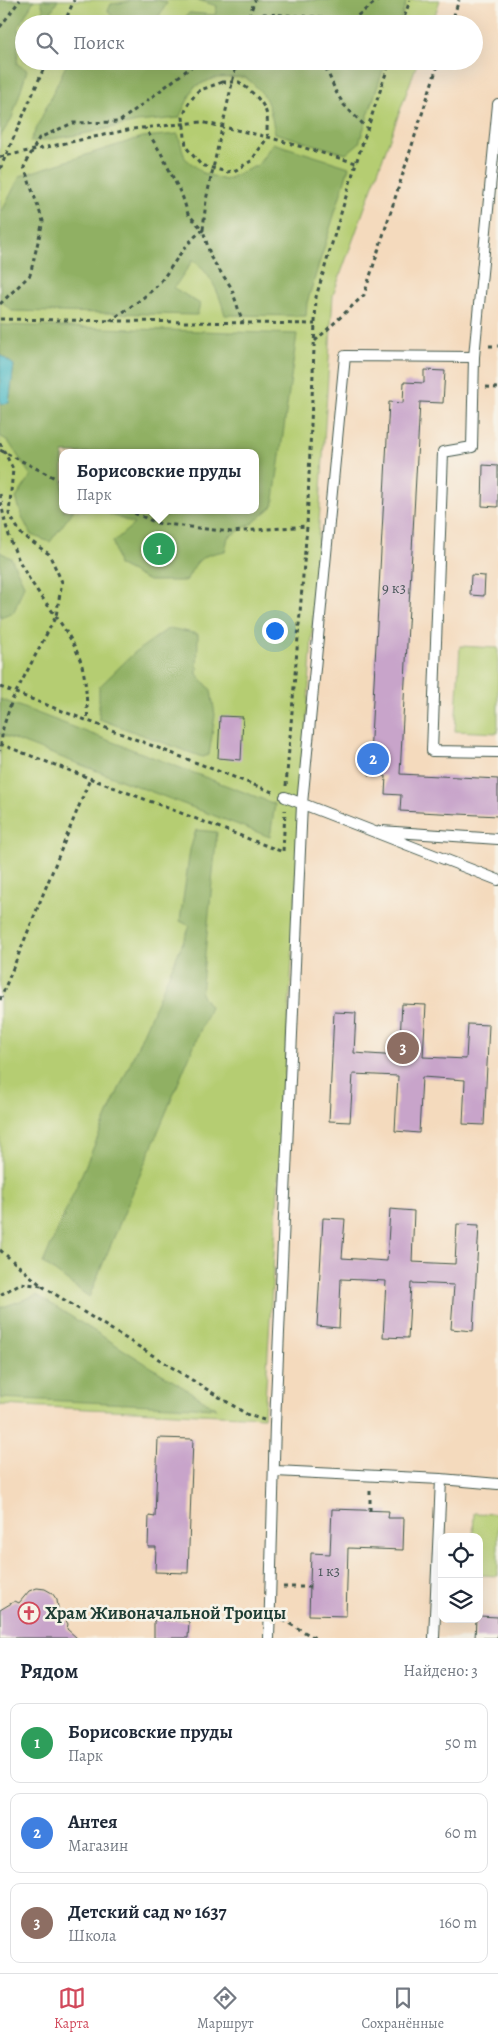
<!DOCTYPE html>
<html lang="ru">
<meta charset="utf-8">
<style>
body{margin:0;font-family:Alegreya,serif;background:#f6f6f7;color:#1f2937}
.controls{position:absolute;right:15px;bottom:15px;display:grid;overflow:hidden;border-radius:10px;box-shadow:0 5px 20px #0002}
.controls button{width:45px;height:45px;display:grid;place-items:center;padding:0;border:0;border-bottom:1px solid #e0e1e3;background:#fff;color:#1f2937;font:25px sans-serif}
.you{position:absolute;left:274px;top:630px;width:18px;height:18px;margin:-12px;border:4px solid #fff;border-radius:50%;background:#1a73e8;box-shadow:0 0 0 8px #1a73e833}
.badge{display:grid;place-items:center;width:32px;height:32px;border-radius:50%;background:#d1495b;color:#fff;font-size:16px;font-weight:700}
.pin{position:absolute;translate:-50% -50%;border:2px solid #fff;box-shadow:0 1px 5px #0006}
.popup{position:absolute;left:59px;top:449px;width:200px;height:65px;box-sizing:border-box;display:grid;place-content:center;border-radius:10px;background:#fff;filter:drop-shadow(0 1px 4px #0005);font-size:16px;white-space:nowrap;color:#747a83}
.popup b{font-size:19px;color:#1f2937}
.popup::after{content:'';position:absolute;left:50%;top:100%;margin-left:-10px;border:10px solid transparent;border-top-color:#fff}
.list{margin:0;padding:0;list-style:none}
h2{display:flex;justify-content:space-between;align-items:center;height:65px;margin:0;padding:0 20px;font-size:21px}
h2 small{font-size:16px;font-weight:400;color:#747a83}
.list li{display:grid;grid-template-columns:32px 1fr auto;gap:15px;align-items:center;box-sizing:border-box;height:80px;margin:0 10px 10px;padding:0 10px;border:1px solid #e0e1e3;border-radius:10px}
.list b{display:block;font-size:19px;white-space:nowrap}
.list p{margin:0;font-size:16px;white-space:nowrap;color:#747a83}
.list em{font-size:16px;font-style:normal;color:#747a83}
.icon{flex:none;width:28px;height:28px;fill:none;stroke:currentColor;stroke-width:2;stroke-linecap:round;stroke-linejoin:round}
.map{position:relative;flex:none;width:498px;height:1638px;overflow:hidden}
.search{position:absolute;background:#fff;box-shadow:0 5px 20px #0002;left:15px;right:15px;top:15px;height:55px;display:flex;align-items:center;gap:12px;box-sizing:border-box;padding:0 18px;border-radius:28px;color:#747a83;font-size:19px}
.sheet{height:335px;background:#fff}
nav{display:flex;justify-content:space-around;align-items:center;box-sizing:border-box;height:70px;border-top:1px solid #e0e1e3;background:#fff;font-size:14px;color:#747a83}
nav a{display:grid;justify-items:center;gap:2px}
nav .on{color:#d1495b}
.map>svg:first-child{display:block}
</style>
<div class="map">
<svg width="498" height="1638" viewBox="0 0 498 1638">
<rect width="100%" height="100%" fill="#f7f3e8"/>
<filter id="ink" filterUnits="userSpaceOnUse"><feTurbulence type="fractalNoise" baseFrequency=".02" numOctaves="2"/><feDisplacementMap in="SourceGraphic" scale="10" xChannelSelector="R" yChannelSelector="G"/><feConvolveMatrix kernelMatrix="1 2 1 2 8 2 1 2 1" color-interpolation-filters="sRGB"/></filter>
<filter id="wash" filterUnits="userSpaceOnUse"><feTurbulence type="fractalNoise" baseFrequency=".0096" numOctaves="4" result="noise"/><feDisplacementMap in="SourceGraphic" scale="20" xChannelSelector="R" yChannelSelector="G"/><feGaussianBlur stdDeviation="1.12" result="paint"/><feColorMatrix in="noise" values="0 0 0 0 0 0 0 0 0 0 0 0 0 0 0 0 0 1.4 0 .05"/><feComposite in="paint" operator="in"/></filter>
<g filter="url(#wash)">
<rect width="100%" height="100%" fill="#f4dabd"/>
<path fill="#b5cd72" stroke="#6a8553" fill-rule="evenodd" d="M0 0H440L432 24H24V61H418L333 295 264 1417 0 1405ZM63 453H255V510H63Z
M460 646 498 648V733L455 731Z
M474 1513 498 1514V1576L479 1575V1537H473Z"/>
<path fill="#90b064" stroke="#58764c" d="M0 0H34L19 26 17 64 27 70 12 118 0 137Z
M41 0H58L46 21Z
M130 0H159L167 3 154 24H119L108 11 111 4 127 2Z
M198 0H407L399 24H181L180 22 189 13 215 15 217 6Z
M68 61H386L359 143 346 154 275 133C269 104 269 96 245 77L214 78 194 87 179 118 137 122 78 135 30 142Z
M178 134 185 158 203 173 225 180 258 165 273 143 349 167 307 303 306 316 225 315C219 293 212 275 193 260L174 288 200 304 197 315 12 311 0 300V215L20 176 143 137Z
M0 325 297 334 273 506 253 523 228 537 225 551C200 555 197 560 186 581H149L118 565 113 542 134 524 100 510H255V453H63V510H74L50 542 31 535 23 519 16 498 31 476 8 441 0 436V404L9 402 14 365 0 355Z
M0 552 11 558 24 585 14 612 0 617Z
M169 628 198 634 197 674 211 690 215 715 209 755 202 757 99 719V687L134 653Z
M0 699 275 804 270 837 0 734Z
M196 830 217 832 201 994 210 1007 89 1297 43 1263 190 926 180 921 190 850Z
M37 1295 216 1408 0 1398V1308Z"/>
<path fill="#4bb9c5" stroke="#357b7c" d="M0 355 14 365 9 403 0 404Z"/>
<g id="blocks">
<path fill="#c8a4ca" d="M424 370 445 371 443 403 420 402 400 774 498 779V816L400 811 401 795 385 794 386 776 369 775 389 402 403 403 404 382 424 383Z
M483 465 498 466V507L482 506Z
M471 575 485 576 484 596 470 595Z
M220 716 243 717 241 760 218 758Z
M402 1004 426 1005 423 1057 466 1059 468 1024 489 1025 484 1125 463 1124 465 1080 422 1077 419 1133 395 1131 398 1076 353 1074 350 1122 329 1121 334 1012 356 1013 354 1053 399 1056Z
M390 1209 414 1211 412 1262 455 1264 457 1224 479 1225 473 1331 451 1329 454 1285 411 1283 408 1338 383 1337 386 1281 341 1279 339 1328 317 1326 323 1218 345 1219 342 1258 387 1261Z
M158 1438 193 1439 188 1573 155 1572 156 1547H148L149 1516 155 1517Z
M332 1509 389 1511 388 1518H404L403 1550 348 1548 346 1616 309 1615 311 1553 330 1554Z
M37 1588 45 1589 52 1593 57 1600 59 1616 65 1619 68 1624 67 1629 77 1638H0V1610L15 1601 19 1603 29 1591Z
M479 1616 498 1617V1638H475L476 1619H479Z
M154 1620 189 1621 188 1638H154Z"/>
</g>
</g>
<g filter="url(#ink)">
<use href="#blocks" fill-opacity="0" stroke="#3f5549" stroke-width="1"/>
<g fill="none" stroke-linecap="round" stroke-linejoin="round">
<g stroke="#3f5549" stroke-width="12">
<path id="service" d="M474 357 472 447 443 452 432 751 498 752
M285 797 498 880
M381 831 498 839
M275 1471 441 1479 498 1484
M269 1638 275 1424 302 804 345 356 474 357 498 104
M434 1638 441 1479"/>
</g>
<path stroke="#3f5549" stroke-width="3" stroke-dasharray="4 4" stroke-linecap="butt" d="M265 15 276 24
M64 24 74 0
M246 24 255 0
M250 24 264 14 353 19 378 0
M402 24 410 0
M451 24 459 0
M0 27 20 0
M237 61 206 200 203 230 211 258 231 287 243 323
M323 61 336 92 344 105 368 129
M222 82H239C250 90 265 102 267 116 268 123 266 130 268 137L251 161 236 170 227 172 201 165 186 147 183 117 188 104 198 91Z
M0 157 132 129 201 122 268 137 356 163
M0 169 47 61
M0 304 30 275 43 221 24 167 39 138 73 123 119 122 199 61
M0 319 315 324
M110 321C128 308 151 295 164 277 176 261 186 242 203 230L188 214 183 198 161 153 145 128
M315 341 364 295 439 61
M489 346H498
M486 387 498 388
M0 443 13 469 9 514 22 535 49 554 62 582 56 616 12 700 3 728 0 751
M0 450 63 482
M0 494C4 526 13 553 30 580 46 605 68 628 79 657 87 676 86 700 88 721
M127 510 157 523 231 532 307 526
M0 687 275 793
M0 744 283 852 285 810
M286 786 307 526 316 297 356 163 390 61
M0 1000 90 779
M0 1250 42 1286 21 1283 0 1295
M42 1286 248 1415 264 1420
M370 1511V1489
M283 1587H310
M283 1620 315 1638"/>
<use href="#service" stroke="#fff" stroke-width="10"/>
</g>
</g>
<defs>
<g id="church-ring" transform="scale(1.125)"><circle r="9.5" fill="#f7f3e8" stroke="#d1495b" stroke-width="1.5"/><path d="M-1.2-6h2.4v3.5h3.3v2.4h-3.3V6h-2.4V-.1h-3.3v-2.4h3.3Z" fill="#d1495b"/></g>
</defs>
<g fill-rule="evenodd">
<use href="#church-ring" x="29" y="1613"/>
</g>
<g text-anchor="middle" stroke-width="5" stroke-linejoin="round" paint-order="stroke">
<g font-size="15" fill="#49575a">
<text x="394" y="593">9 к3</text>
<text x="329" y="1576">1 к3</text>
</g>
<g font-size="18" font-weight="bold" fill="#1f3d34" stroke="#f7f3e8" text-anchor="start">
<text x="45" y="1619">Храм Живоначальной Троицы</text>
</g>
</g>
</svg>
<div class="controls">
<button><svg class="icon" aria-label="locate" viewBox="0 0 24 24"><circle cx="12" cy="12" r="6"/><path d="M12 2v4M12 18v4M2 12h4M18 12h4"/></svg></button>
<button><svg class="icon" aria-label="layers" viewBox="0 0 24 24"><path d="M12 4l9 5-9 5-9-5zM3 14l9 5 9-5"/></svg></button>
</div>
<div class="you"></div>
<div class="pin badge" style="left:159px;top:549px;background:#2e9e5b">1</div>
<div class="popup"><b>Борисовские пруды</b>Парк</div>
<div class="pin badge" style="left:373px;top:759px;background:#3f7fe0">2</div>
<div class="pin badge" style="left:403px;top:1048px;background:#8d6e63">3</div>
<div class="search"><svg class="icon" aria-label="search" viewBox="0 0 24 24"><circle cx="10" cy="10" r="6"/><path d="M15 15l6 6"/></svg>Поиск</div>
</div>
<section class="sheet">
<h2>Рядом<small>Найдено: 3</small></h2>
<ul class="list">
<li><span class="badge" style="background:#2e9e5b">1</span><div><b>Борисовские пруды</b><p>Парк</p></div><em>50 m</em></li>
<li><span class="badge" style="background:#3f7fe0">2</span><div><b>Антея</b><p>Магазин</p></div><em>60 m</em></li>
<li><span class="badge" style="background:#8d6e63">3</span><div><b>Детский сад № 1637</b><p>Школа</p></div><em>160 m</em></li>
</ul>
</section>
<nav>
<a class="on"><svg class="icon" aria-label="map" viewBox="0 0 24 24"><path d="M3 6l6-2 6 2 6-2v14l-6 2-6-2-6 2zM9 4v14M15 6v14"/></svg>Карта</a>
<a><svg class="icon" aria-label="directions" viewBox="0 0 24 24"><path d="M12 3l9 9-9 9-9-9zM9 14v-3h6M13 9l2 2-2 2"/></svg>Маршрут</a>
<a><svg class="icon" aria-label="saved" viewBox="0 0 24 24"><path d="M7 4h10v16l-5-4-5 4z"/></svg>Сохранённые</a>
</nav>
